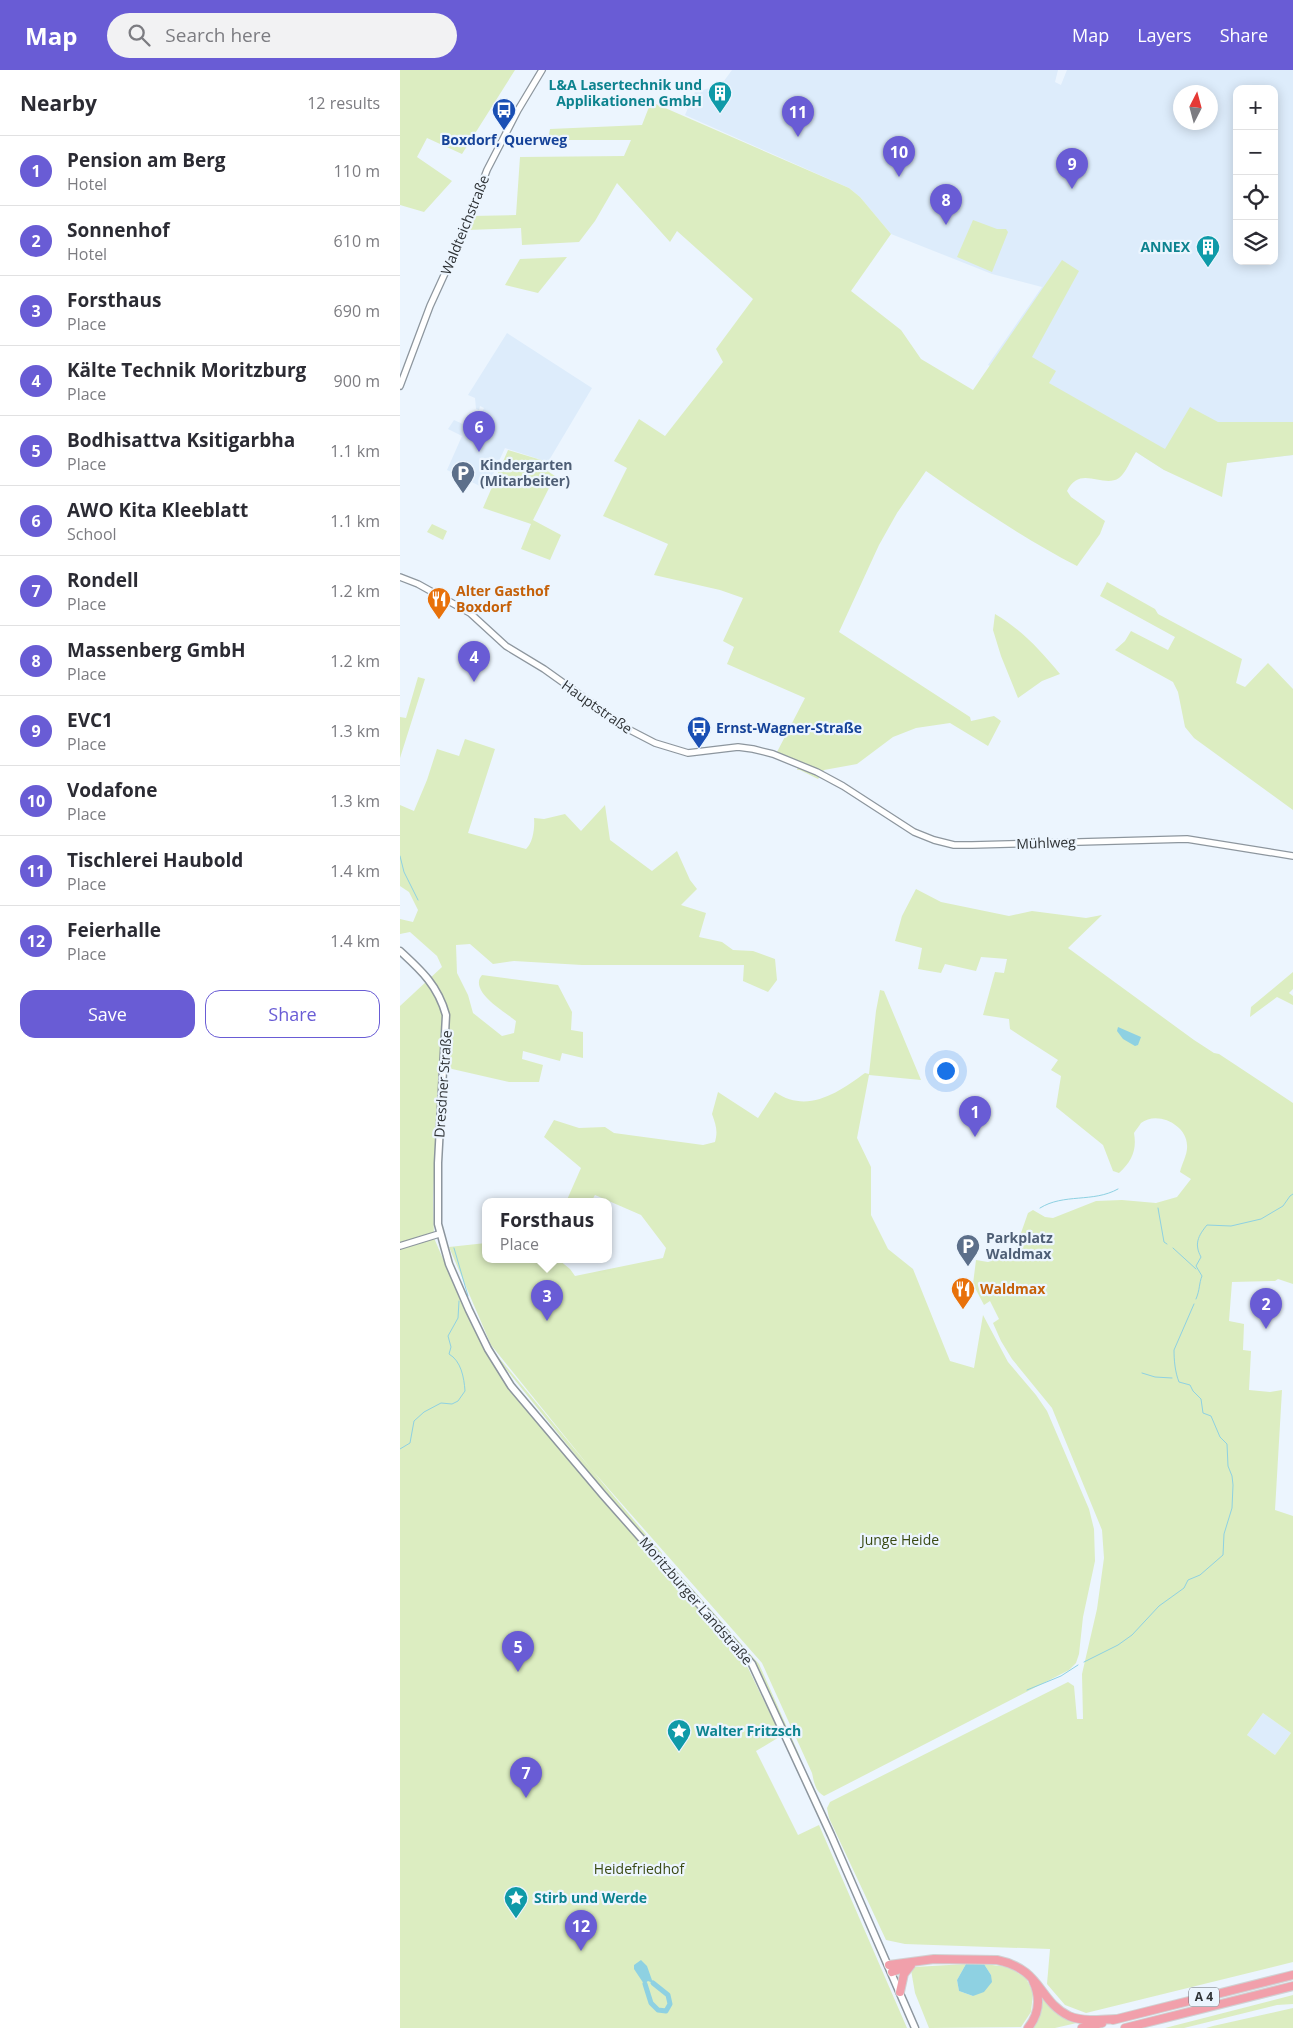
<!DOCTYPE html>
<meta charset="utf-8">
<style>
body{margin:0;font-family:"Open Sans",sans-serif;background:#f2f2f3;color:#2b2b33}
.controls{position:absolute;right:15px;top:15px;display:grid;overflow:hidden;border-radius:10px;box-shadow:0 2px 12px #0003}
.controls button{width:45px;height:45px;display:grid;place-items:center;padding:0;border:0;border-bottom:1px solid #e1e1e2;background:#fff;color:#2b2b33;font:25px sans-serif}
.compass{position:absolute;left:773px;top:15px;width:45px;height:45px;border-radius:50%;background:#fff;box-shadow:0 2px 12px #0003;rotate:6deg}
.you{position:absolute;left:545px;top:1000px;width:18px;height:18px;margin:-12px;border:4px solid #fff;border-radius:50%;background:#1a73e8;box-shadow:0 0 0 8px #1a73e833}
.badge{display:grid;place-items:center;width:32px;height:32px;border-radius:50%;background:#695cd5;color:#fff;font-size:16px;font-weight:700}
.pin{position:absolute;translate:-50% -41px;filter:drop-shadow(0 1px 2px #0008)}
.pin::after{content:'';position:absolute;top:26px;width:18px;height:15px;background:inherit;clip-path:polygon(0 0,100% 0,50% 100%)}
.popup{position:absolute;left:82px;top:1128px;width:130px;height:65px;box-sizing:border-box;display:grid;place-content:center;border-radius:10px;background:#fff;filter:drop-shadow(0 1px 4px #0005);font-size:16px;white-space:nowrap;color:#7c7c81}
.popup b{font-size:19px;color:#2b2b33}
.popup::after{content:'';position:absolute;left:50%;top:100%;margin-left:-10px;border:10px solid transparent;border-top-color:#fff}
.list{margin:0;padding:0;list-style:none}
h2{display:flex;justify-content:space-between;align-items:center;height:65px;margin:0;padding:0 20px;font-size:21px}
h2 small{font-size:16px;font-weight:400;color:#7c7c81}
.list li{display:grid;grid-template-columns:32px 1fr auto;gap:15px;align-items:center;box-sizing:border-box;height:70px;padding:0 20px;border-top:1px solid #e1e1e2}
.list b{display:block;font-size:19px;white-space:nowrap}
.list p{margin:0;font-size:16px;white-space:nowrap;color:#7c7c81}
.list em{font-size:16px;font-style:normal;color:#7c7c81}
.actions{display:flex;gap:10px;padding:15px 20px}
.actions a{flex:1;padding:11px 0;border:1px solid #695cd5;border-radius:15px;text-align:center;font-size:18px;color:#695cd5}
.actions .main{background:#695cd5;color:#fff}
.icon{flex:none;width:28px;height:28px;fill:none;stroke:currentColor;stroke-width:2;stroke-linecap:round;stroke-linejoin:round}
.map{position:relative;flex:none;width:893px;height:1958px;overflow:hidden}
header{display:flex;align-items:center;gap:30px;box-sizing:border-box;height:70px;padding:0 25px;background:#695cd5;color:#fff}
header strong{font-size:24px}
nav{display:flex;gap:28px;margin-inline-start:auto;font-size:18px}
.search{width:350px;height:45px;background:#f2f2f3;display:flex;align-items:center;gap:12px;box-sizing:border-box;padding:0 18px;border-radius:28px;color:#7c7c81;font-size:19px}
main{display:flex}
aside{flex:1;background:#fff}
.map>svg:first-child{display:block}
</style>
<header>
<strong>Map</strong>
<div class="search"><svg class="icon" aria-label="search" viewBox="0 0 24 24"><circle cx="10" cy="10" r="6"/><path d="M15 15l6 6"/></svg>Search here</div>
<nav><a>Map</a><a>Layers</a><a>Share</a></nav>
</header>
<main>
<aside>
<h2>Nearby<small>12 results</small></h2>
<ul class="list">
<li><span class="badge">1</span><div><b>Pension am Berg</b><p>Hotel</p></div><em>110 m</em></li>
<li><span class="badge">2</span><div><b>Sonnenhof</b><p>Hotel</p></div><em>610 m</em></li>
<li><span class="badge">3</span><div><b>Forsthaus</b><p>Place</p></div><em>690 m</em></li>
<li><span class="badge">4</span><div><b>Kälte Technik Moritzburg</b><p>Place</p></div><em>900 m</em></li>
<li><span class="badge">5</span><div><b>Bodhisattva Ksitigarbha</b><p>Place</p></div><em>1.1 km</em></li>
<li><span class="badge">6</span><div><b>AWO Kita Kleeblatt</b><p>School</p></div><em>1.1 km</em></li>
<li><span class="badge">7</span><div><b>Rondell</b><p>Place</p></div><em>1.2 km</em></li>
<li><span class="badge">8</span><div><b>Massenberg GmbH</b><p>Place</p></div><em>1.2 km</em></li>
<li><span class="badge">9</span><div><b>EVC1</b><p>Place</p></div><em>1.3 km</em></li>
<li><span class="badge">10</span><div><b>Vodafone</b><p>Place</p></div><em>1.3 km</em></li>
<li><span class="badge">11</span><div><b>Tischlerei Haubold</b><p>Place</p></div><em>1.4 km</em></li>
<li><span class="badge">12</span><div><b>Feierhalle</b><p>Place</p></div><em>1.4 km</em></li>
</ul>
<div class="actions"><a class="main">Save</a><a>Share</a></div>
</aside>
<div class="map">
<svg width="893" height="1958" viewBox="0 0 893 1958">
<rect width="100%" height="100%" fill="#ecf5fe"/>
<path fill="#ddecfb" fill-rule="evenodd" d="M332 0H658L655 12 661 15 667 0H893V385L764 400 699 358 588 295 642 217 592 204 491 164 460 127 449 118 285 45 295 22 321 15ZM837 19H874V191H837ZM781 22H811V52H781Z
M107 263 192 318 148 392 105 378 86 419 47 400 62 366 48 359 54 350 67 356 75 341 82 343 84 338 80 336 79 340 76 339 75 328 68 325Z
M863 1643 891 1663 875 1685 847 1665Z"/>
<path fill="#dcedc1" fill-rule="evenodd" d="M0 0H115L62 84 27 68 17 87 52 111 24 142 0 135Z
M256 34 449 118 460 127 491 164 451 221 501 260 521 289 573 320 662 190 679 201 632 287 656 301 649 313 765 379 790 337 818 352H893V385L827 393 822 427 764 400 736 382C731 389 726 403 719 408 703 419 680 394 667 421L671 427 705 451 700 464 677 496C625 469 574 435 526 401L497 443 479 475 439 562 570 647 571 651 594 646 601 651 588 676 550 653 516 658 493 667 457 694 424 700 418 709 400 700H397L400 692 377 682 405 628 327 594 334 577 323 571 343 528 320 520 254 505 268 474 203 446 227 398 214 391 239 349 265 366 323 292 316 279 353 229 277 161 270 172 217 113 195 151 179 172 122 175 121 158 67 160 72 146 116 145 120 87 224 86 231 70H148L150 59 242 55 249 37Z
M573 150 597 159H606L608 162 592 202 557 187Z
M167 187 138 223 105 215 120 189Z
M108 380 148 392 146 400 155 406 133 450 161 465 150 490 121 479 131 454 83 438Z
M32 454 47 461 43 470 27 462Z
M707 512 755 539 758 544 842 589 836 613 845 617 868 593 893 619V740L794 668 785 657 778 622 773 612 715 580 725 571 731 561 768 580 775 567 700 526Z
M595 544C622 560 640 580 660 604L642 611 618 628 601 586 593 560Z
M18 607 25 609 0 688V647L6 648Z
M65 669 95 679 68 763 126 779C133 773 135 757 134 748L144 749 165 744 181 761 205 735 210 770 252 801 277 781 290 810 297 819 281 835 306 843 299 867 322 872 333 880 353 881 375 889 377 910 368 922 343 911 344 895H182L114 891 93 894 70 874 56 875 57 903 68 925 73 943 102 966 114 963 116 951C105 942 68 921 82 905L158 915 172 942 171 960 183 962V988L162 983 160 991 123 981 122 989 143 995 139 1012H109L39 996 33 1129 34 1168 71 1254 86 1281 133 1345 202 1430 248 1481 348 1598 381 1666 356 1681 398 1765 419 1755 507 1958H0V936L42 897 37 886 10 862 0 864V849L13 852 18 840 9 822 0 816V735L14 741 27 710 37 679 59 686Z
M516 819 541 832 609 846 632 841 686 848 702 845 668 878 794 970 814 983 819 984 893 1033V1214L878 1209 875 1211 832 1212 829 1251 844 1254 843 1280 851 1281 849 1320 870 1322 882 1320 875 1440 893 1446V1892L686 1943 665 1935 647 1914 650 1879 505 1874 486 1870 429 1748 427 1738 430 1732 668 1612 674 1616 677 1649H683L682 1604 697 1539 704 1488 702 1460 652 1338 612 1289 601 1271 593 1253 599 1249 590 1231 584 1235 573 1214 576 1190 588 1192 615 1180 628 1143 633 1140 645 1147 653 1148 696 1131 722 1130 756 1133 777 1127 791 1109 780 1102C782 1093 788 1084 787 1075 787 1055 757 1040 741 1053 739 1056 736 1060 734 1063 737 1080 732 1091 719 1103L713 1101 703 1075 656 1037 661 1006 651 1000 658 990 610 959 609 949 583 945 595 902 604 903 607 889 581 887 576 901 545 894 541 903 518 899 522 878 495 871 502 846ZM863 1643 891 1663 875 1685 847 1665Z
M893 902V919L889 923 893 926V935L877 927 850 947 851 937Z
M480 920 484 921 521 1010 469 1005 457 1068 471 1097V1145L488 1179 513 1199 550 1291 574 1298 583 1245 608 1292 636 1325 647 1341 689 1439 694 1459 695 1491 683 1547 679 1584 676 1593 669 1600 424 1726C415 1721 414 1712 412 1703L362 1593 192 1400 91 1275 49 1177 86 1173V1190H159L170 1199 175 1206 263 1188 266 1178 241 1145 195 1125 191 1132H166L181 1098 144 1067 154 1050 179 1058 205 1057 214 1063 303 1075 315 1072C318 1061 316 1055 312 1044L318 1022 358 1048 375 1022C407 1044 438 1023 465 1003L469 1004 476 941Z
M93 1283H95C151 1350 205 1417 262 1483V1486L189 1402Z
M265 1488 359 1594 401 1689 392 1674 356 1595 263 1489Z
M566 1894 557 1910 559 1921 573 1926 591 1905 584 1894 608 1897 626 1908 633 1923 631 1942 621 1957 529 1958 515 1923 511 1900 515 1897Z
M640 1925 681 1952 655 1958H632C640 1948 641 1937 640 1925Z
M893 1925V1934L877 1935 784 1958H765Z
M893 1938V1958H806L813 1956Z"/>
<path fill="#8ed1e2" d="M718 957 741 967 738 975 735 976 723 969 717 961Z
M241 1890 247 1896 253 1913 248 1911 244 1914 234 1899V1895Z
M566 1894H584L591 1905 592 1912 584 1922 573 1926 559 1921 557 1910Z"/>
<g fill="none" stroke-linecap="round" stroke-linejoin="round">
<path stroke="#8ed1e2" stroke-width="1" d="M0 786 4 802 18 830
M640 1138C664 1123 693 1133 718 1119
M758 1138 764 1172 767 1174
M54 1178 68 1226
M773 1178 796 1199
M796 1229C800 1220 799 1213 802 1206L796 1196 801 1187C794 1174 798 1166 807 1155L831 1156 861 1149 883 1136 890 1126 893 1124
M742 1303 755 1307 772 1308
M0 1379 10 1373 14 1351 24 1342 41 1333 52 1334 58 1331 65 1321C64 1307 61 1291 49 1284L51 1277 48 1266 58 1248 59 1231
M684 1592 718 1575 732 1565 759 1536 784 1518 788 1510 800 1505 823 1485 824 1464 832 1438 833 1415 832 1406 828 1396 827 1374 820 1367 811 1346 803 1343 801 1329 793 1321 790 1315 779 1312C775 1302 774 1290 774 1280L794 1234
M627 1620 661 1606 678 1595"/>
<path stroke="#8ed1e2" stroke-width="5" d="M245 1914 251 1933 258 1940 266 1941 270 1934 268 1925 253 1913"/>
<g stroke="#8d969e" stroke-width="8">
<path id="tertiary" d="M0 316 30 236 62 166 87 100 118 40 142 0
M0 507 18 514 70 543 106 576 144 599 228 659 255 673 288 683 338 677 353 679 373 684 417 702 443 716 514 762 534 770 554 775H572L787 769 893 786
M0 1176 39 1164"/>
</g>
<g stroke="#8d969e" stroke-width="9">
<path id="secondary" d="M0 881C22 901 38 916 46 945L38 1093V1154L49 1194 69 1240 88 1279 111 1316 203 1425 352 1594 431 1765 515 1958"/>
</g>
<g stroke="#d1d2d3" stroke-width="10">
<path id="motorway" d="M489 1895 534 1889 597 1890C642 1899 638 1931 669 1946 683 1952 701 1950 716 1949
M492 1902 511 1895
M500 1922 504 1904 511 1895
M713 1950 893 1905
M628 1958C640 1943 641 1928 633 1911
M682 1958 702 1953
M725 1958 893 1916"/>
</g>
<use href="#tertiary" stroke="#fff" stroke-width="5.5"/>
<use href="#secondary" stroke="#fff" stroke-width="6"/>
<use href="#motorway" stroke="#f1a0ab" stroke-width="8"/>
</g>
<defs>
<g id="building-pin" transform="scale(1.25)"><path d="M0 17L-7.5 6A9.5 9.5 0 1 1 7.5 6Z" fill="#0f9aa8" stroke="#ecf5fe"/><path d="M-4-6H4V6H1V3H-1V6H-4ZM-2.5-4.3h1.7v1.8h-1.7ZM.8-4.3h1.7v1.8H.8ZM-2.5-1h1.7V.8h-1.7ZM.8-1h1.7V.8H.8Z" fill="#fff"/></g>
<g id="bus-pin" transform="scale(1.25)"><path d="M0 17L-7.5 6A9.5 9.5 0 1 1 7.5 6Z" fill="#1a4fb4" stroke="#ecf5fe"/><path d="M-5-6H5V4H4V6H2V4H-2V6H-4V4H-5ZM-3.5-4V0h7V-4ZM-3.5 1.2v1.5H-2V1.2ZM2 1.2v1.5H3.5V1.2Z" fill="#fff"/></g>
<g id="parking-pin" transform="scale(1.25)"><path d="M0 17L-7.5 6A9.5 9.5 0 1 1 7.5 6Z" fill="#5c6f8a" stroke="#ecf5fe"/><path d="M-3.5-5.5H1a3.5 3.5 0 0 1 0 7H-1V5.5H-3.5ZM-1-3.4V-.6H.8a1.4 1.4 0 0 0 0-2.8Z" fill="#fff"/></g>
<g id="restaurant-pin" transform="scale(1.25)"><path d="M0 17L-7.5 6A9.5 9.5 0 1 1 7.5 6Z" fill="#e8710a" stroke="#ecf5fe"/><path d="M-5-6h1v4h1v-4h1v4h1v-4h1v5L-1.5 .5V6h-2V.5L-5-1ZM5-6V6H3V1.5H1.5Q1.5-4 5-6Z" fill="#fff"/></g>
<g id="sight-pin" transform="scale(1.25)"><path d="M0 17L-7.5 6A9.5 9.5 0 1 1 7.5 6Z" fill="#0f9aa8" stroke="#ecf5fe"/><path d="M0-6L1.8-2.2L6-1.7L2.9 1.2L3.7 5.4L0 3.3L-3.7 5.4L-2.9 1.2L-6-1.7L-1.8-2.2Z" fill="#fff"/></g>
</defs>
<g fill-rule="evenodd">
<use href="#building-pin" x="320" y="23"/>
<use href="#bus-pin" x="104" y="40"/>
<use href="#building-pin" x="808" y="177"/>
<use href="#parking-pin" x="63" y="403"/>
<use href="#restaurant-pin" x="39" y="529"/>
<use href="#bus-pin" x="299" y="658"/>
<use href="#parking-pin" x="568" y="1176"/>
<use href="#restaurant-pin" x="563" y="1219"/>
<use href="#sight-pin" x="279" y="1661"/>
<use href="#sight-pin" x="116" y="1828"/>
</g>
<g text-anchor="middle" stroke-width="4.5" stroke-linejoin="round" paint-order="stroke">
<rect fill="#ecf5fe" stroke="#686d72" stroke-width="1" x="789" y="1917.5" width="30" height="19" rx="4"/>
<g font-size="12" font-weight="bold" fill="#2f3336">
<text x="804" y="1931">A 4</text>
</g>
<g font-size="14" font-weight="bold" fill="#0d838f" stroke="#ecf5fe" text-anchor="end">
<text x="302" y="20">L&amp;A Lasertechnik und<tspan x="302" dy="16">Applikationen GmbH</tspan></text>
<text x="790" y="182">ANNEX</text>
<text x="296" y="1666" text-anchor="start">Walter Fritzsch</text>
<text x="134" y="1833" text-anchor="start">Stirb und Werde</text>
</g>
<g font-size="14" font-weight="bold" fill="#164399" stroke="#ecf5fe">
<text x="104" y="75">Boxdorf, Querweg</text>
<text x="316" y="663" text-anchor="start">Ernst-Wagner-Straße</text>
</g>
<g font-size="14" fill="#2f3336" stroke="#ecf5fe">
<text transform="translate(65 155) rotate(-68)" y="5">Waldteichstraße</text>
<text transform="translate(197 637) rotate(35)" y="5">Hauptstraße</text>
<text transform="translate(646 773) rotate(-2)" y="5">Mühlweg</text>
<text transform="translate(43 1014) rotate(-86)" y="5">Dresdner Straße</text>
<text transform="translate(296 1531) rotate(49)" y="5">Moritzburger Landstraße</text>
</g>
<g font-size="14" font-weight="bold" fill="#4e5e75" stroke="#ecf5fe" text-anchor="start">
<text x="80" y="400">Kindergarten<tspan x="80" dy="16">(Mitarbeiter)</tspan></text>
<text x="586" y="1173">Parkplatz<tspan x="586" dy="16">Waldmax</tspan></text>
</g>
<g font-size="14" font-weight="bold" fill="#c56008" stroke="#ecf5fe" text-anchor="start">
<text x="56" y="526">Alter Gasthof<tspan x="56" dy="16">Boxdorf</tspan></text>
<text x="580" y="1224">Waldmax</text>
</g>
<g font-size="14" fill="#3a4a13" stroke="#ecf5fe">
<text x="500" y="1475">Junge Heide</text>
<text x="239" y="1804">Heidefriedhof</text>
</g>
</g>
</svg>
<div class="controls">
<button>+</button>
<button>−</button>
<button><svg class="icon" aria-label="locate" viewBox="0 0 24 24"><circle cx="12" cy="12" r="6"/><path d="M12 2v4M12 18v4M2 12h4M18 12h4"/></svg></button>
<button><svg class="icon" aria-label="layers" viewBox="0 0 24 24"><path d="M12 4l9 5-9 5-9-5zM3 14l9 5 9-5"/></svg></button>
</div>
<svg class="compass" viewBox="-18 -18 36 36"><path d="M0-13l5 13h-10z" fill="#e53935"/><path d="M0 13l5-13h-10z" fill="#7c7c81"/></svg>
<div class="you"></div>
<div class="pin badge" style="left:575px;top:1067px">1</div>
<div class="pin badge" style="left:866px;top:1259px">2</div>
<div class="pin badge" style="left:147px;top:1251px">3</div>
<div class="popup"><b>Forsthaus</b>Place</div>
<div class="pin badge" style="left:74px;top:612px">4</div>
<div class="pin badge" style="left:118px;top:1602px">5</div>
<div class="pin badge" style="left:79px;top:382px">6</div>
<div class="pin badge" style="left:126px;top:1728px">7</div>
<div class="pin badge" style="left:546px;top:155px">8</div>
<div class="pin badge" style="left:672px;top:119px">9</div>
<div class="pin badge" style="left:499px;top:107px">10</div>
<div class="pin badge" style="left:398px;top:67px">11</div>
<div class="pin badge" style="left:181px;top:1881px">12</div>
</div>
</main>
